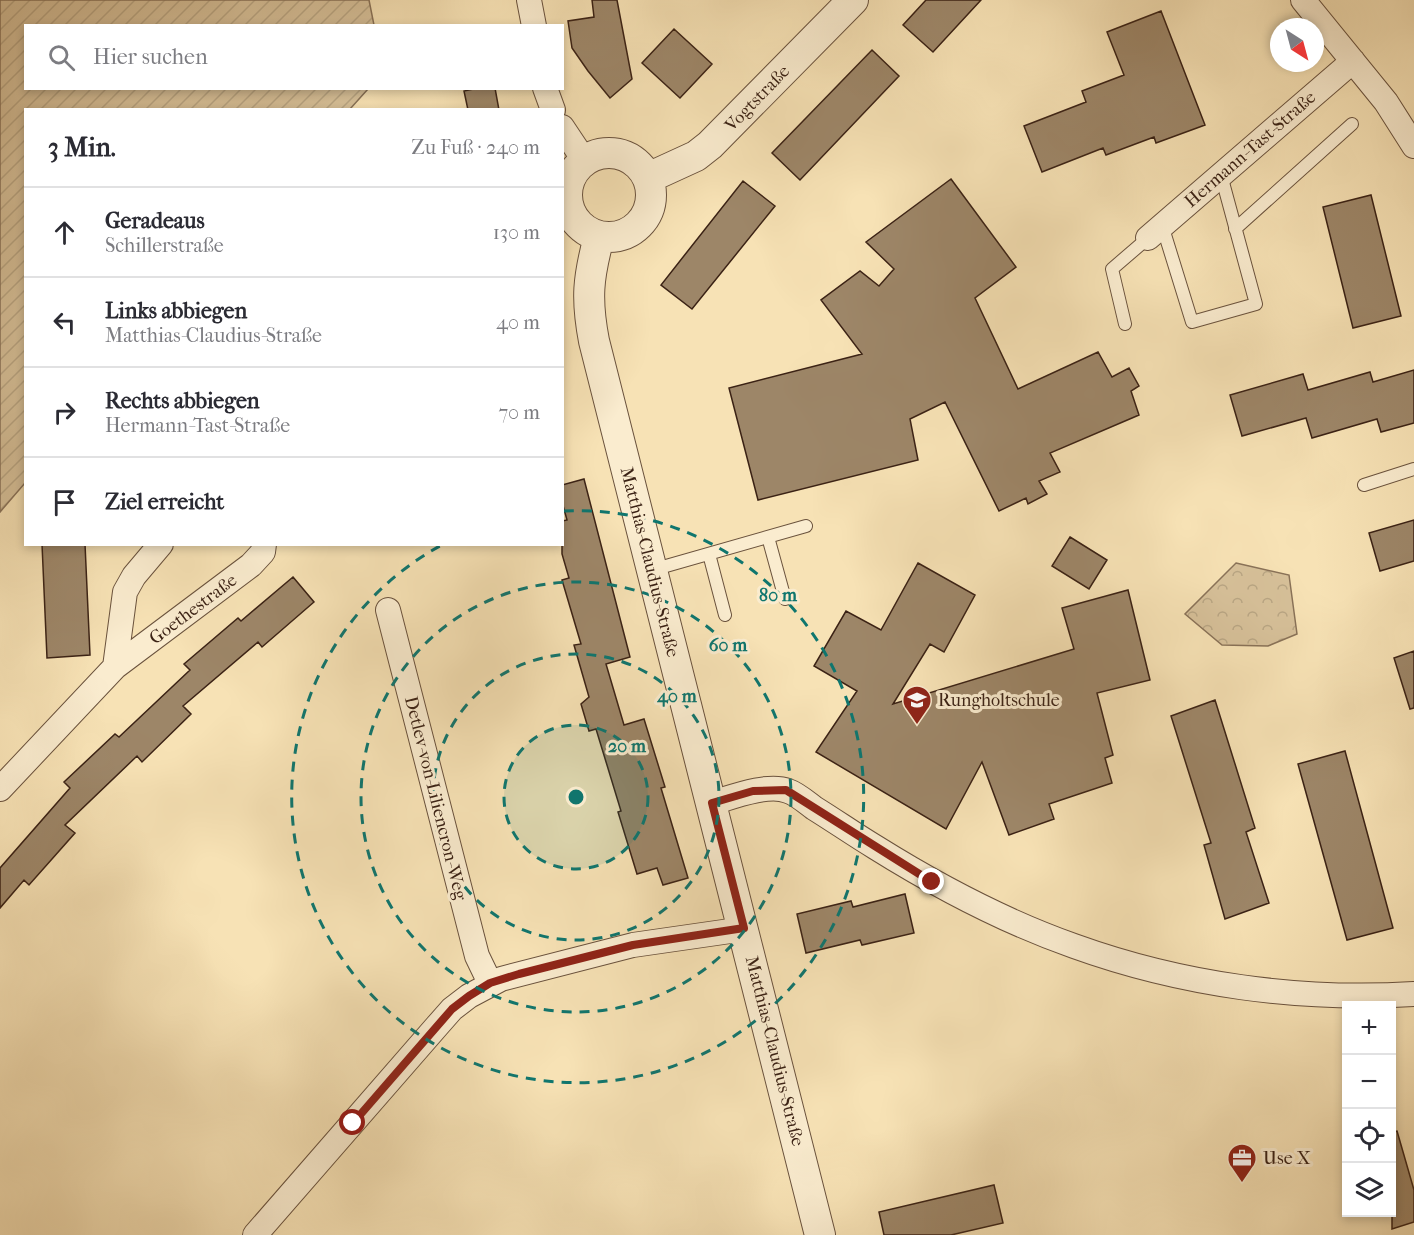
<!DOCTYPE html>
<html lang="de">
<meta charset="utf-8">
<style>
body{margin:0;font-family:"IM FELL French Canon",serif;background:#f2f2f3;color:#2b2b33}
.controls{position:absolute;right:18px;bottom:18px;display:grid;overflow:hidden;border-radius:0px;box-shadow:0 3px 9px #0003}
.controls button{width:54px;height:54px;display:grid;place-items:center;padding:0;border:0;border-bottom:2px solid #e1e1e2;background:#fff;color:#2b2b33;font:30px sans-serif}
.compass{position:absolute;left:1270px;top:18px;width:54px;height:54px;border-radius:50%;background:#fff;box-shadow:0 3px 9px #0003;rotate:144deg}
.stop{position:absolute;width:18px;height:18px;margin:-14px;border:4px solid #8f2418;border-radius:50%;background:#fff}
.stop.end{background:#8f2418;border-color:#fff;box-shadow:0 2px 6px #0008}
.list{margin:0;padding:0;list-style:none}
h2{display:flex;justify-content:space-between;align-items:center;height:78px;margin:0;padding:0 24px;font-size:26px}
h2 small{font-size:20px;font-weight:400;color:#7c7c81}
.list li{display:grid;grid-template-columns:39px 1fr auto;gap:18px;align-items:center;box-sizing:border-box;height:90px;padding:0 24px;border-top:2px solid #e1e1e2}
.list b{display:block;font-size:22px;white-space:nowrap}
.list p{margin:0;font-size:20px;white-space:nowrap;color:#7c7c81}
.list em{font-size:20px;font-style:normal;color:#7c7c81}
.icon{flex:none;width:33px;height:33px;fill:none;stroke:currentColor;stroke-width:2;stroke-linecap:round;stroke-linejoin:round}
.map{position:relative;flex:none;width:1414px;height:1235px;overflow:hidden}
.search{position:absolute;background:#fff;box-shadow:0 3px 9px #0003;left:24px;top:24px;width:540px;height:66px;display:flex;align-items:center;gap:15px;box-sizing:border-box;padding:0 21px;border-radius:0px;color:#7c7c81;font-size:22px}
.panel{position:absolute;background:#fff;box-shadow:0 3px 9px #0003;left:24px;top:108px;width:540px;height:438px;border-radius:0px}
.map>svg:first-child{display:block}
</style>
<div class="map">
<svg width="1414" height="1235" viewBox="0 0 1414 1235">
<defs>
<pattern id="forest-crowns" width="20" height="18" patternUnits="userSpaceOnUse" patternTransform="scale(1.5)"><rect width="20" height="18" fill="#d7c19a"/><path d="M2 6a3 3 0 1 1 6 0M12 15a3 3 0 1 1 6 0" fill="none" stroke="#b9a684"/></pattern>
<pattern id="garden-furrows" width="10" height="10" patternUnits="userSpaceOnUse" patternTransform="scale(1.5)"><rect width="10" height="10" fill="#d7c19a"/><path d="M-1 1l2-2M0 10L10 0M9 11l2-2" fill="none" stroke="#b9a684"/></pattern>
</defs>
<rect width="100%" height="100%" fill="#f7e2b5"/>
<filter id="stains"><feTurbulence type="fractalNoise" baseFrequency=".00333" numOctaves="4"/><feColorMatrix values="0 0 0 0 .2 0 0 0 0 .09 0 0 0 0 .02 0 0 0 .5 -.17"/></filter>
<radialGradient id="worn" r=".72"><stop offset=".6" stop-color="#630" stop-opacity="0"/><stop offset="1" stop-color="#630" stop-opacity=".3"/></radialGradient>
<path fill="url(#forest-crowns)" stroke="#897258" stroke-width="1.5" d="M1236 563 1289 575 1297 634 1268 646 1222 645 1185 614Z"/>
<path fill="url(#garden-furrows)" stroke="#897258" stroke-width="1.5" d="M0 0H369L374 25 26 26V88L368 89 350 109 26 110 25 483 0 512Z"/>
<path fill="#9d8668" stroke="#3b2215" stroke-width="1.5" d="M592 0H617L632 79 610 98 588 71 572 48 568 21 594 17Z
M926 0H981L933 52 903 25Z
M1161 11 1205 125 1156 143 1154 137 1106 155 1103 148 1042 172 1024 126 1086 102 1082 91 1124 75 1107 32Z
M674 29 712 64 680 98 642 63Z
M872 50 899 76 800 180 772 153Z
M478 88H495L499 110H468L464 91Z
M951 179 1016 267 975 298 1018 389 1098 352 1112 377 1129 368 1139 386 1131 391 1139 415 1050 453 1060 472 1039 481 1047 494 1028 504 1026 498 999 511 945 402 910 419 918 460 758 500 729 388 862 354 821 300 860 271 879 286 894 269 866 242Z
M743 181 775 206 692 309 661 285Z
M1371 195 1401 316 1353 328 1323 207Z
M1414 370V423L1381 432 1377 419 1312 438 1306 418 1242 436 1230 395 1303 374 1308 390 1370 372 1373 382Z
M584 479 630 657 606 664 624 725 644 719 665 787 661 788 688 878 663 885 657 868 637 874 618 812 621 811 596 729 589 731 581 704 589 697 574 645 581 644 562 580 569 578 562 554V521L567 520 562 502V485Z
M1414 520V561L1380 571 1369 533Z
M1070 537 1107 560 1089 589 1052 566Z
M42 544H85L90 655 47 658Z
M918 563 975 595 944 652 930 644 893 704 1074 649 1062 608 1128 590 1150 680 1097 693 1113 755 1105 758 1112 783 1049 804 1054 819 1009 835 982 762 946 829 816 752 857 691 814 666 846 611 881 630Z
M293 577 314 602 262 647 258 642 183 706 191 714 142 762 137 756 65 825 75 833 29 885 24 880 0 908V868L70 788 64 782 115 734 119 737 190 670 184 664 238 618 241 621Z
M1414 651V708L1410 709 1394 658Z
M1215 700 1255 828 1246 832 1269 903 1225 919 1204 845 1211 843 1171 716Z
M1345 751 1393 928 1347 940 1298 764Z
M905 894 914 933 862 945 860 940 806 953 797 914 851 901 853 907Z
M1397 1131 1414 1190V1222L1392 1229V1132Z
M994 1185 1003 1223 951 1235H884L879 1212Z"/>
<g fill="none" stroke-linecap="round" stroke-linejoin="round">
<g stroke="#6a523d" stroke-width="14">
<path id="service" d="M1162 225 1192 322 1256 304 1221 175
M1235 229 1352 124
M1125 324 1112 269 1148 238
M1364 485 1414 469
M768 537 785 599
M709 554 725 615
M652 570 806 526"/>
</g>
<g stroke="#6a523d" stroke-width="26">
<path id="minor" d="M529 0 534 26
M1303 0 1386 102 1414 146
M545 88 553 110
M562 127 584 160
M1148 238 1353 61
M388 610 477 956 490 983
M115 667 125 592 134 576 161 544
M0 789 115 667 251 565 263 552 264 544
M712 803C732 797 768 783 788 791 797 794 806 802 814 808 835 821 855 835 875 847 939 887 1003 921 1074 946 1182 985 1300 1001 1414 994
M255 1235 437 1026 452 1009 469 996 501 979 633 945 744 929"/>
</g>
<g stroke="#6a523d" stroke-width="32">
<path id="tertiary" d="M567 195a42 42 0 1 1 84 0a42 42 0 1 1-84 0Z
M648 178 696 156 710 145 853 0
M599 237C588 278 586 299 594 341L820 1235"/>
</g>
<use href="#service" stroke="#faeccf" stroke-width="12"/>
<use href="#minor" stroke="#faeccf" stroke-width="24"/>
<use href="#tertiary" stroke="#faeccf" stroke-width="30"/>
</g>
<g fill="none" stroke-linecap="round" stroke-linejoin="round">
<path stroke="#8f2418" stroke-width="8" d="M353 1123 452 1009 469 996 490 983 519 974 633 945 744 928 712 803 753 791 786 790 932 882"/>
</g>
<circle cx="576" cy="797" r="72" fill="#0f766e" fill-opacity=".12"/>
<g fill="none" stroke="#0f766e" stroke-width="3" stroke-dasharray="10 8">
<circle cx="576" cy="797" r="72"/>
<circle cx="576" cy="797" r="143"/>
<circle cx="576" cy="797" r="215"/>
<path d="M564 511A286 286 0 1 1 440 546"/>
</g>
<defs>
<g id="school-pin" transform="scale(1.5)"><path d="M0 17L-7.5 6A9.5 9.5 0 1 1 7.5 6Z" fill="#8f2418" stroke="#faeccf"/><path d="M0-5L7-2L0 1L-7-2ZM-4 1L0 2.5L4 1V4Q0 6-4 4Z" fill="#fff"/></g>
<g id="office-pin" transform="scale(1.5)"><path d="M0 17L-7.5 6A9.5 9.5 0 1 1 7.5 6Z" fill="#8f2418" stroke="#faeccf"/><path d="M-6-3h4V-5.5h4V-3h4V5H-6ZM-1-4.5V-3h2v-1.5ZM-6 0V1H6V0Z" fill="#fff"/></g>
</defs>
<g fill-rule="evenodd">
<use href="#school-pin" x="917" y="700"/>
<use href="#office-pin" x="1242" y="1158"/>
</g>
<g text-anchor="middle" stroke-width="6" stroke-linejoin="round" paint-order="stroke">
<g font-size="18" fill="#3b2215" stroke="#faeccf">
<text transform="translate(757 98) rotate(-46)" y="6">Vogtstraße</text>
<text transform="translate(1250 149) rotate(-41)" y="6">Hermann-Tast-Straße</text>
<text transform="translate(650 562) rotate(76)" y="6">Matthias-Claudius-Straße</text>
<text transform="translate(193 609) rotate(-37)" y="6">Goethestraße</text>
<text transform="translate(436 798) rotate(76)" y="6">Detlev-von-Liliencron-Weg</text>
<text transform="translate(775 1051) rotate(76)" y="6">Matthias-Claudius-Straße</text>
</g>
<g font-size="18" fill="#3b2215" stroke="#faeccf" text-anchor="start">
<text x="938" y="706">Rungholtschule</text>
<text x="1263" y="1164">Use X</text>
</g>
</g>
<circle cx="576" cy="797" r="9" fill="#0f766e" stroke="#faeccf" stroke-width="3"/>
<g font-size="18" text-anchor="middle" font-weight="bold" fill="#0f766e" stroke="#faeccf" stroke-width="6" stroke-linejoin="round" paint-order="stroke">
<text x="778" y="601">80 m</text>
<text x="728" y="651">60 m</text>
<text x="677" y="702">40 m</text>
<text x="627" y="752">20 m</text>
</g>
<rect width="100%" height="100%" filter="url(#stains)"/>
<rect width="100%" height="100%" fill="url(#worn)"/>
</svg>
<div class="controls">
<button>+</button>
<button>−</button>
<button><svg class="icon" aria-label="locate" viewBox="0 0 24 24"><circle cx="12" cy="12" r="6"/><path d="M12 2v4M12 18v4M2 12h4M18 12h4"/></svg></button>
<button><svg class="icon" aria-label="layers" viewBox="0 0 24 24"><path d="M12 4l9 5-9 5-9-5zM3 14l9 5 9-5"/></svg></button>
</div>
<svg class="compass" viewBox="-18 -18 36 36"><path d="M0-13l5 13h-10z" fill="#e53935"/><path d="M0 13l5-13h-10z" fill="#7c7c81"/></svg>
<div class="stop" style="left:353px;top:1123px"></div>
<div class="stop end" style="left:932px;top:882px"></div>
<div class="search"><svg class="icon" aria-label="search" viewBox="0 0 24 24"><circle cx="10" cy="10" r="6"/><path d="M15 15l6 6"/></svg>Hier suchen</div>
<section class="panel">
<h2>3 Min.<small>Zu Fuß · 240 m</small></h2>
<ul class="list">
<li><svg class="icon" aria-label="ahead" viewBox="0 0 24 24"><path d="M12 20V5M6 11l6-6 6 6"/></svg><div><b>Geradeaus</b><p>Schillerstraße</p></div><em>130 m</em></li>
<li><svg class="icon" aria-label="left" viewBox="0 0 24 24"><path d="M17 20v-9H6M10 6l-5 5 5 5"/></svg><div><b>Links abbiegen</b><p>Matthias-Claudius-Straße</p></div><em>40 m</em></li>
<li><svg class="icon" aria-label="right" viewBox="0 0 24 24"><path d="M7 20v-9h11M14 6l5 5-5 5"/></svg><div><b>Rechts abbiegen</b><p>Hermann-Tast-Straße</p></div><em>70 m</em></li>
<li><svg class="icon" aria-label="arrive" viewBox="0 0 24 24"><path d="M6 21V4h12l-3 4 3 4H6"/></svg><div><b>Ziel erreicht</b></div></li>
</ul>
</section>
</div>
